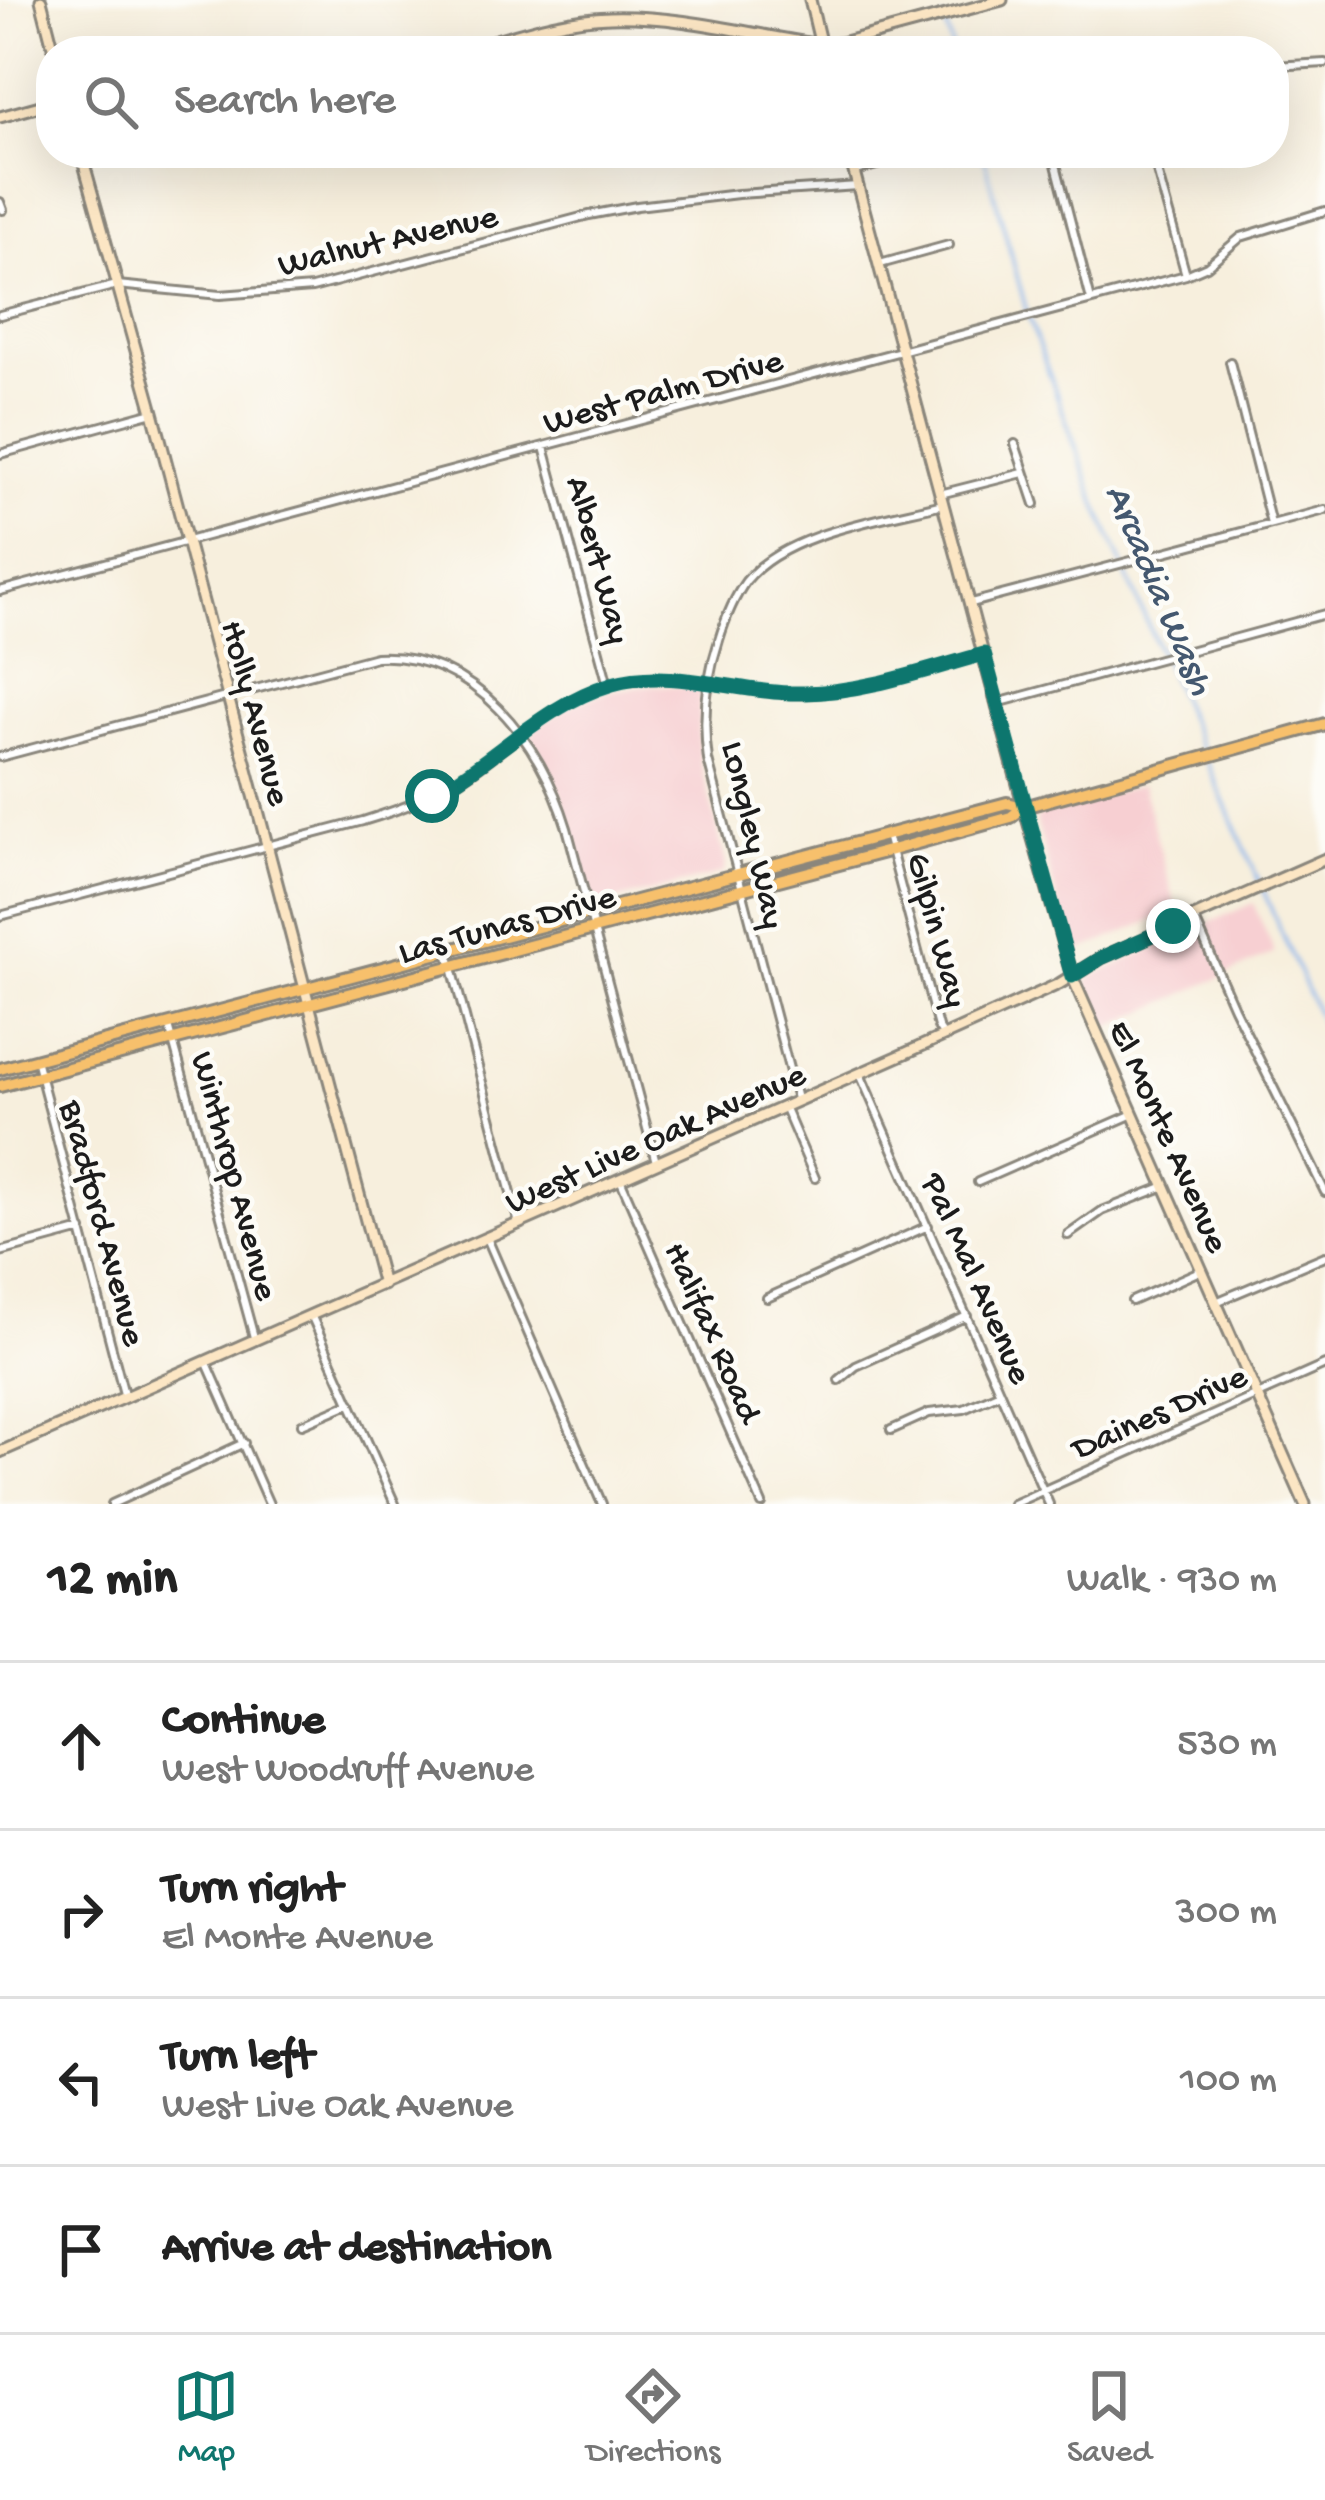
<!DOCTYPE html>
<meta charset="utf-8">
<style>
body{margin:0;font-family:"Gochi Hand",sans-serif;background:#f6f6f6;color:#222}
.stop{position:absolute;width:36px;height:36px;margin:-27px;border:9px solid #0f766e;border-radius:50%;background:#fff}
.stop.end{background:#0f766e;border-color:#fff;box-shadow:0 3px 12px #0008}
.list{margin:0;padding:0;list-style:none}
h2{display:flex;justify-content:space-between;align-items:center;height:156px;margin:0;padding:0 48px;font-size:51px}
h2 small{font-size:39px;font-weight:400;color:#767676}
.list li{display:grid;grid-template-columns:78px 1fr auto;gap:36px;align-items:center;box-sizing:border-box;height:168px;padding:0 48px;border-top:3px solid #e0e0e0}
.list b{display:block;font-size:45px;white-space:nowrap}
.list p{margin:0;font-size:39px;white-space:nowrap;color:#767676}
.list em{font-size:39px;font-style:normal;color:#767676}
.icon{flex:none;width:66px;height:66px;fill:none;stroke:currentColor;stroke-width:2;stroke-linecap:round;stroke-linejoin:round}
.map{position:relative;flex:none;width:1325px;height:1504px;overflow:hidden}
.search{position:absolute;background:#fff;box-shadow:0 12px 48px #0002;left:36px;right:36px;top:36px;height:132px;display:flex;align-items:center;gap:30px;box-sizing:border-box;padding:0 42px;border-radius:48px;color:#767676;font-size:45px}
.sheet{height:828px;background:#fff}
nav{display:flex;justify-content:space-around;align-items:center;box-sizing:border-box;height:168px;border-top:3px solid #e0e0e0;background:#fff;font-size:33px;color:#767676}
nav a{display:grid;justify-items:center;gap:6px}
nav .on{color:#0f766e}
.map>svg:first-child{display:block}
</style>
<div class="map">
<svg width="1325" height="1504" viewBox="0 0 1325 1504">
<rect width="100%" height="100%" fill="#fdfcf7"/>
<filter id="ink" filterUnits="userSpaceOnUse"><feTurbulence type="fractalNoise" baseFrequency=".00833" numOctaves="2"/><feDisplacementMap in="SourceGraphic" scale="24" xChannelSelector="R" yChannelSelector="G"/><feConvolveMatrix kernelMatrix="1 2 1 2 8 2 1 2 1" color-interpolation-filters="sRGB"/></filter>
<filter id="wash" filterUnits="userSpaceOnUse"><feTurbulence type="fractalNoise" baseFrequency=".004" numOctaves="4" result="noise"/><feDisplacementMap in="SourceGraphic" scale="48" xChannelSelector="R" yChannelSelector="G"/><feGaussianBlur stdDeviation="2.7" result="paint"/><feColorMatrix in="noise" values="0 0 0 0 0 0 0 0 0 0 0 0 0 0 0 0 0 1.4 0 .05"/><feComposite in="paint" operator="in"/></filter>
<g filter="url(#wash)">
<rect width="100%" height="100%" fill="#f7efdd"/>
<path fill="#f7cfd2" d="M653 685 695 688 700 694 698 737 700 760 726 863 724 873 599 905 591 898 557 783 531 737 536 728 576 703 610 691Z
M1142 785 1177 910 1075 953 1069 944 1036 820 1043 812Z
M1253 903 1275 953 1105 1029 1087 987 1088 978Z"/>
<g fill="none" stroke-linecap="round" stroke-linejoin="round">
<path stroke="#81b1ec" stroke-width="3" d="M944 19 953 51
M983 153 1028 316 1098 508 1203 753
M1207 762 1325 1032"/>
</g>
</g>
<g filter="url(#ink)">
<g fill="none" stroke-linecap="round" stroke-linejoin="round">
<g stroke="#8a867c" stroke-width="12">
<path id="street" d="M1274 66 1325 63
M1053 153 1091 300
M1152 153 1186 275
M855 171 921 153
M0 202 3 210
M880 264 949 245
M0 315 117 285 220 295 312 288 589 215 637 206 738 194 858 186
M1230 362 1271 524
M1015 444 1035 504
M544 447 608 685
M0 454 153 412
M940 494 1023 473
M0 591 1186 275 1207 266 1241 237 1325 211
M971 603 1325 510
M997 703 1325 614
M0 757 376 657C474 652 541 742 567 828L656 1162
M887 835 938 1027 944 1036
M0 916 363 821C402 809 439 795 472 772 521 737 561 695 621 682 681 669 743 695 804 694 865 692 925 670 984 654
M1194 917 1234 1008 1325 1192
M448 952 519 1224
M169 1026 255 1341
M36 1059 125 1398
M860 1074 1049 1504
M797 1099 708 760C702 719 706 680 719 640 725 620 733 599 746 581 785 532 884 519 943 504
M784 1106 815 1178
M620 1179 762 1504
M978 1182 1133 1114
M1068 1235 1102 1211 1165 1186
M487 1238 602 1504
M0 1252 82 1230
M767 1298 928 1226
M1132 1301 1202 1270
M1216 1302 1325 1256
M312 1317 395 1504
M207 1363 269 1504
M839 1380 856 1366 967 1316
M302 1424 351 1403
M891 1430 929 1413 964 1409 1000 1393
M112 1504 244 1443
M1013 1504 1325 1365"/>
</g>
<g stroke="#8a867c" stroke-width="15">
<path id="secondary" d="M41 0 54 51
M810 0 821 46
M457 51C507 38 559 18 610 17 681 15 752 35 821 45L841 43 1002 0
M0 117 51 103
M81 153 153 412 383 1285
M849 153 1024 807 1072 976 1305 1504
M0 1452 906 1053 1059 984 1101 958 1325 859"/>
</g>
<g stroke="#8a867c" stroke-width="16">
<path id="primary" d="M0 1069 1007 803 1024 807
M0 1086 892 850 1011 817 1024 807 1325 724"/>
</g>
<use href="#street" stroke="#fff" stroke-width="6"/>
<use href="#secondary" stroke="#fce6c4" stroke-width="9"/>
<use href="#primary" stroke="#f7c06c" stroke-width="10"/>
</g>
</g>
<g fill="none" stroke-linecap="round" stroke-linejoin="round" filter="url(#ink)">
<path stroke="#0f766e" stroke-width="15" d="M432 796C495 761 542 705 612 684 674 666 741 695 804 693 865 692 925 670 984 654L1072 976 1101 958 1173 926"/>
</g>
<g text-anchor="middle" stroke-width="9" stroke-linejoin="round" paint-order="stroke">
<g font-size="36" fill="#1c1c1c" stroke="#fdfcf7">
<text transform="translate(387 237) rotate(-13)" y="13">Walnut Avenue</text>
<text transform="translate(662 388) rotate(-15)" y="13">West Palm Drive</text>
<text transform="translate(602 559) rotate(75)" y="13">Albert Way</text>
<text transform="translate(259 712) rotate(75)" y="13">Holly Avenue</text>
<text transform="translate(757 834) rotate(77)" y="13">Longley Way</text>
<text transform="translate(506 921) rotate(-15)" y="13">Las Tunas Drive</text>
<text transform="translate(941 929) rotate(75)" y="13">Gilpin Way</text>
<text transform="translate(654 1135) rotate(-24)" y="13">West Live Oak Avenue</text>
<text transform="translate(1172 1135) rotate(66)" y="13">El Monte Avenue</text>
<text transform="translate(238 1175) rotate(75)" y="13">Winthrop Avenue</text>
<text transform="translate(106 1222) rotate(75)" y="13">Bradford Avenue</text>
<text transform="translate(980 1277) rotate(66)" y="13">Pal Mal Avenue</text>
<text transform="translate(716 1331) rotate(66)" y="13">Halifax Road</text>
<text transform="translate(1158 1409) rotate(-24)" y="13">Daines Drive</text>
</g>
<g font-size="39" font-style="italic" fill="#44586f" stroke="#fdfcf7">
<text transform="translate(1163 588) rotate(67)" y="14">Arcadia Wash</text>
</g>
</g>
</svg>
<div class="stop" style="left:432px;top:796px"></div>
<div class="stop end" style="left:1173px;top:926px"></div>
<div class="search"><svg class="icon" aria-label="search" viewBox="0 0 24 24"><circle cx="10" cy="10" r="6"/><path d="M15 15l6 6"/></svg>Search here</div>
</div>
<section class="sheet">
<h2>12 min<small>Walk · 930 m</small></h2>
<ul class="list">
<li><svg class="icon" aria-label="ahead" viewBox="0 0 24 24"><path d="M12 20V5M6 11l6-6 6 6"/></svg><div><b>Continue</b><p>West Woodruff Avenue</p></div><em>530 m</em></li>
<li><svg class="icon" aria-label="right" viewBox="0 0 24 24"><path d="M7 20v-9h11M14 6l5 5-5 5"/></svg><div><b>Turn right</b><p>El Monte Avenue</p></div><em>300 m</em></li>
<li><svg class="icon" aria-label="left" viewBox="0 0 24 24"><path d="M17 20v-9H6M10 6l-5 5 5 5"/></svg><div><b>Turn left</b><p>West Live Oak Avenue</p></div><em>100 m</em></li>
<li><svg class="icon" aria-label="arrive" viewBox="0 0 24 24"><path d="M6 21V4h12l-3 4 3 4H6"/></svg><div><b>Arrive at destination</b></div></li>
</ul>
</section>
<nav>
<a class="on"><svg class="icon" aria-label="map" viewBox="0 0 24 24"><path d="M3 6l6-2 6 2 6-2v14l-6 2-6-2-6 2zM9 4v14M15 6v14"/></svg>Map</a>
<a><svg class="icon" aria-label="directions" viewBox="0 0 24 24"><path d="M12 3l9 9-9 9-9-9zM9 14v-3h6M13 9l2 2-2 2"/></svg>Directions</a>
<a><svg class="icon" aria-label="saved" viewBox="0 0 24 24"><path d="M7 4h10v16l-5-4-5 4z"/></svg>Saved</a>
</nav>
